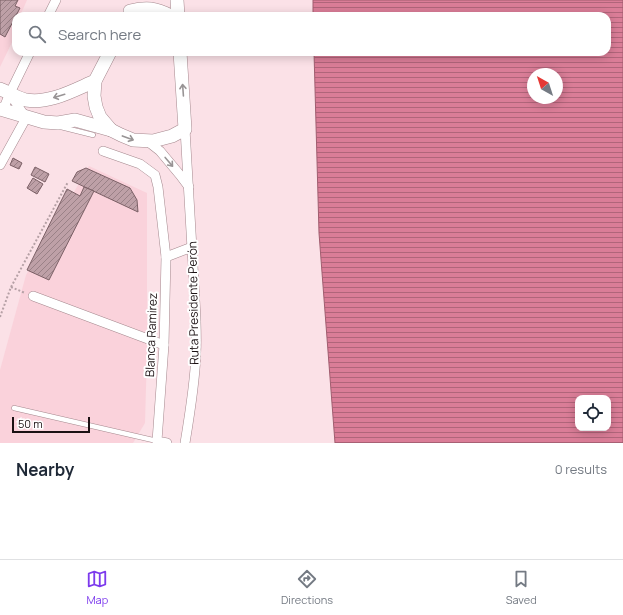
<!DOCTYPE html>
<meta charset="utf-8">
<style>
body{margin:0;font-family:Manrope,sans-serif;background:#f2f2f3;color:#1f2937}
.controls{position:absolute;right:12px;bottom:12px;display:grid;overflow:hidden;border-radius:8px;box-shadow:0 2px 10px #0003}
.controls button{width:36px;height:36px;display:grid;place-items:center;padding:0;border:0;border-bottom:1px solid #e0e1e3;background:#fff;color:#1f2937;font:20px sans-serif}
.compass{position:absolute;left:527px;top:68px;width:36px;height:36px;border-radius:50%;background:#fff;box-shadow:0 2px 10px #0003;rotate:321deg}
.scale{position:absolute;left:12px;bottom:10px;width:78px;box-sizing:border-box;padding-left:4px;border:2px solid #1b1113;border-top:0;font-size:11px;line-height:14px;white-space:nowrap;color:#1b1113;-webkit-text-stroke:3px #fff;paint-order:stroke}
.list{margin:0;padding:0;list-style:none}
h2{display:flex;justify-content:space-between;align-items:center;height:52px;margin:0;padding:0 16px;font-size:17px}
h2 small{font-size:13px;font-weight:400;color:#747a83}
.icon{flex:none;width:22px;height:22px;fill:none;stroke:currentColor;stroke-width:2;stroke-linecap:round;stroke-linejoin:round}
.map{position:relative;flex:none;width:623px;height:443px;overflow:hidden}
.search{position:absolute;background:#fff;box-shadow:0 2px 10px #0003;left:12px;right:12px;top:12px;height:44px;display:flex;align-items:center;gap:10px;box-sizing:border-box;padding:0 14px;border-radius:12px;color:#747a83;font-size:15px}
.sheet{height:116px;background:#fff}
nav{display:flex;justify-content:space-around;align-items:center;box-sizing:border-box;height:56px;border-top:1px solid #e0e1e3;background:#fff;font-size:11px;color:#747a83}
nav a{display:grid;justify-items:center;gap:2px}
nav .on{color:#7c3aed}
.map>svg:first-child{display:block}
</style>
<div class="map">
<svg width="623" height="443" viewBox="0 0 623 443">
<defs>
<pattern id="water-rules" width="6" height="5" patternUnits="userSpaceOnUse"><rect width="6" height="5" fill="#da7d97"/><path d="M0 2.5h6" fill="none" stroke="#b0657a"/></pattern>
<pattern id="building-hatch" width="6" height="6" patternUnits="userSpaceOnUse"><rect width="6" height="6" fill="#bea0a7"/><path d="M-1 1l2-2M0 6l6-6M5 7l2-2" fill="none" stroke="#9a8187"/></pattern>
</defs>
<rect width="100%" height="100%" fill="#fbe1e7"/>
<g fill="#fad2db">
<polygon points="0,0 27,0 20,16 16,16 16,34 0,67"/>
<polygon points="89,166 147,193 147,353 145,423 133,443 0,443 0,370 26,275"/>
</g>
<path fill="url(#water-rules)" stroke="#a15d6f" fill-rule="evenodd" d="M313 0H623V443H335L319 233 314 52H607V16H313ZM533 74H557V98H533ZM578 398H608V428H578Z"/>
<g fill="url(#building-hatch)" stroke="#7b6066">
<polygon points="0,0 18,0 15,6 20,8 5,37 0,34"/>
<polygon points="13,158 22,163 19,169 10,165"/>
<polygon points="35,167 49,174 45,182 31,175"/>
<polygon points="86,168 130,188 137,200 138,212 72,181 77,172"/>
<polygon points="33,178 43,184 37,194 27,188"/>
<polygon points="84,187 94,191 49,280 27,270 67,189 80,196"/>
</g>
<g fill="none" stroke-linecap="round" stroke-linejoin="round">
<defs>
<g id="lane">
<polyline points="61,127 93,135"/>
<polyline points="14,408 157,441"/>
</g>
<g id="street">
<polyline points="48,16 56,0"/>
<polyline points="3,110 10,93 30,52"/>
<polyline points="146,140 160,151 180,175 189,187"/>
<polyline points="103,151 140,164 155,175 158,187 166,257"/>
<polyline points="0,165 26,118 10,94"/>
<polyline points="33,296 164,345"/>
<polyline points="167,443 157,441 164,345 166,257 192,247"/>
<path d="M185 443C190 413 195 383 196 353 197 336 196 318 195 300L185 129"/>
</g>
<g id="secondary">
<polyline points="177,0 178,16"/>
<path d="M130 11C147 7 155 8 171 16"/>
<polyline points="110,52 95,81 94,96 96,107 100,117 111,130"/>
<path d="M0 89C8 92 17 98 26 100 50 104 74 90 95 81"/>
<polyline points="0,109 44,122 58,123 75,120 111,130 121,135 133,140 153,141 172,136 185,129 180,52"/>
</g>
</defs>
<use href="#lane" stroke="#a5888e" stroke-width="5.5"/>
<use href="#street" stroke="#a5888e" stroke-width="10"/>
<use href="#secondary" stroke="#a5888e" stroke-width="14"/>
<g stroke="#b5a0a5" stroke-width="2" stroke-dasharray="2 2" stroke-linecap="butt">
<polyline points="11,287 25,293"/>
<polyline points="0,317 11,287 68,182"/>
</g>
<use href="#lane" stroke="#fff" stroke-width="4.5"/>
<use href="#street" stroke="#fff" stroke-width="9"/>
<use href="#secondary" stroke="#fff" stroke-width="13"/>
</g>
<defs><path id="oneway-shaft" d="M-6 0H5M1.5-3L5.5 0L1.5 3" fill="none" stroke-width="1.6" stroke-linecap="round" stroke-linejoin="round"/></defs>
<g stroke="#989495">
<use href="#oneway-shaft" transform="translate(183 90) rotate(-94)"/>
<use href="#oneway-shaft" transform="translate(59 96) rotate(163)"/>
<use href="#oneway-shaft" transform="translate(128 138) rotate(20)"/>
<use href="#oneway-shaft" transform="translate(169 162) rotate(50)"/>
</g>
<g text-anchor="middle" dominant-baseline="central" stroke-width="4" stroke-linejoin="round" paint-order="stroke">
<g font-size="12" fill="#1b1113" stroke="#fff">
<text transform="translate(193 303) rotate(-91)">Ruta Presidente Perón</text>
<text transform="translate(151 335) rotate(-88)">Blanca Ramirez</text>
</g>
</g>
</svg>
<div class="controls">
<button><svg class="icon" aria-label="locate" viewBox="0 0 24 24"><circle cx="12" cy="12" r="6"/><path d="M12 2v4M12 18v4M2 12h4M18 12h4"/></svg></button>
</div>
<svg class="compass" viewBox="-18 -18 36 36"><path d="M0-13l5 13h-10z" fill="#e53935"/><path d="M0 13l5-13h-10z" fill="#747a83"/></svg>
<div class="scale">50 m</div>
<div class="search"><svg class="icon" aria-label="search" viewBox="0 0 24 24"><circle cx="10" cy="10" r="6"/><path d="M15 15l6 6"/></svg>Search here</div>
</div>
<section class="sheet">
<h2>Nearby<small>0 results</small></h2>
<ul class="list">
</ul>
</section>
<nav>
<a class="on"><svg class="icon" aria-label="map" viewBox="0 0 24 24"><path d="M3 6l6-2 6 2 6-2v14l-6 2-6-2-6 2zM9 4v14M15 6v14"/></svg>Map</a>
<a><svg class="icon" aria-label="directions" viewBox="0 0 24 24"><path d="M12 3l9 9-9 9-9-9zM9 14v-3h6M13 9l2 2-2 2"/></svg>Directions</a>
<a><svg class="icon" aria-label="saved" viewBox="0 0 24 24"><path d="M7 4h10v16l-5-4-5 4z"/></svg>Saved</a>
</nav>
